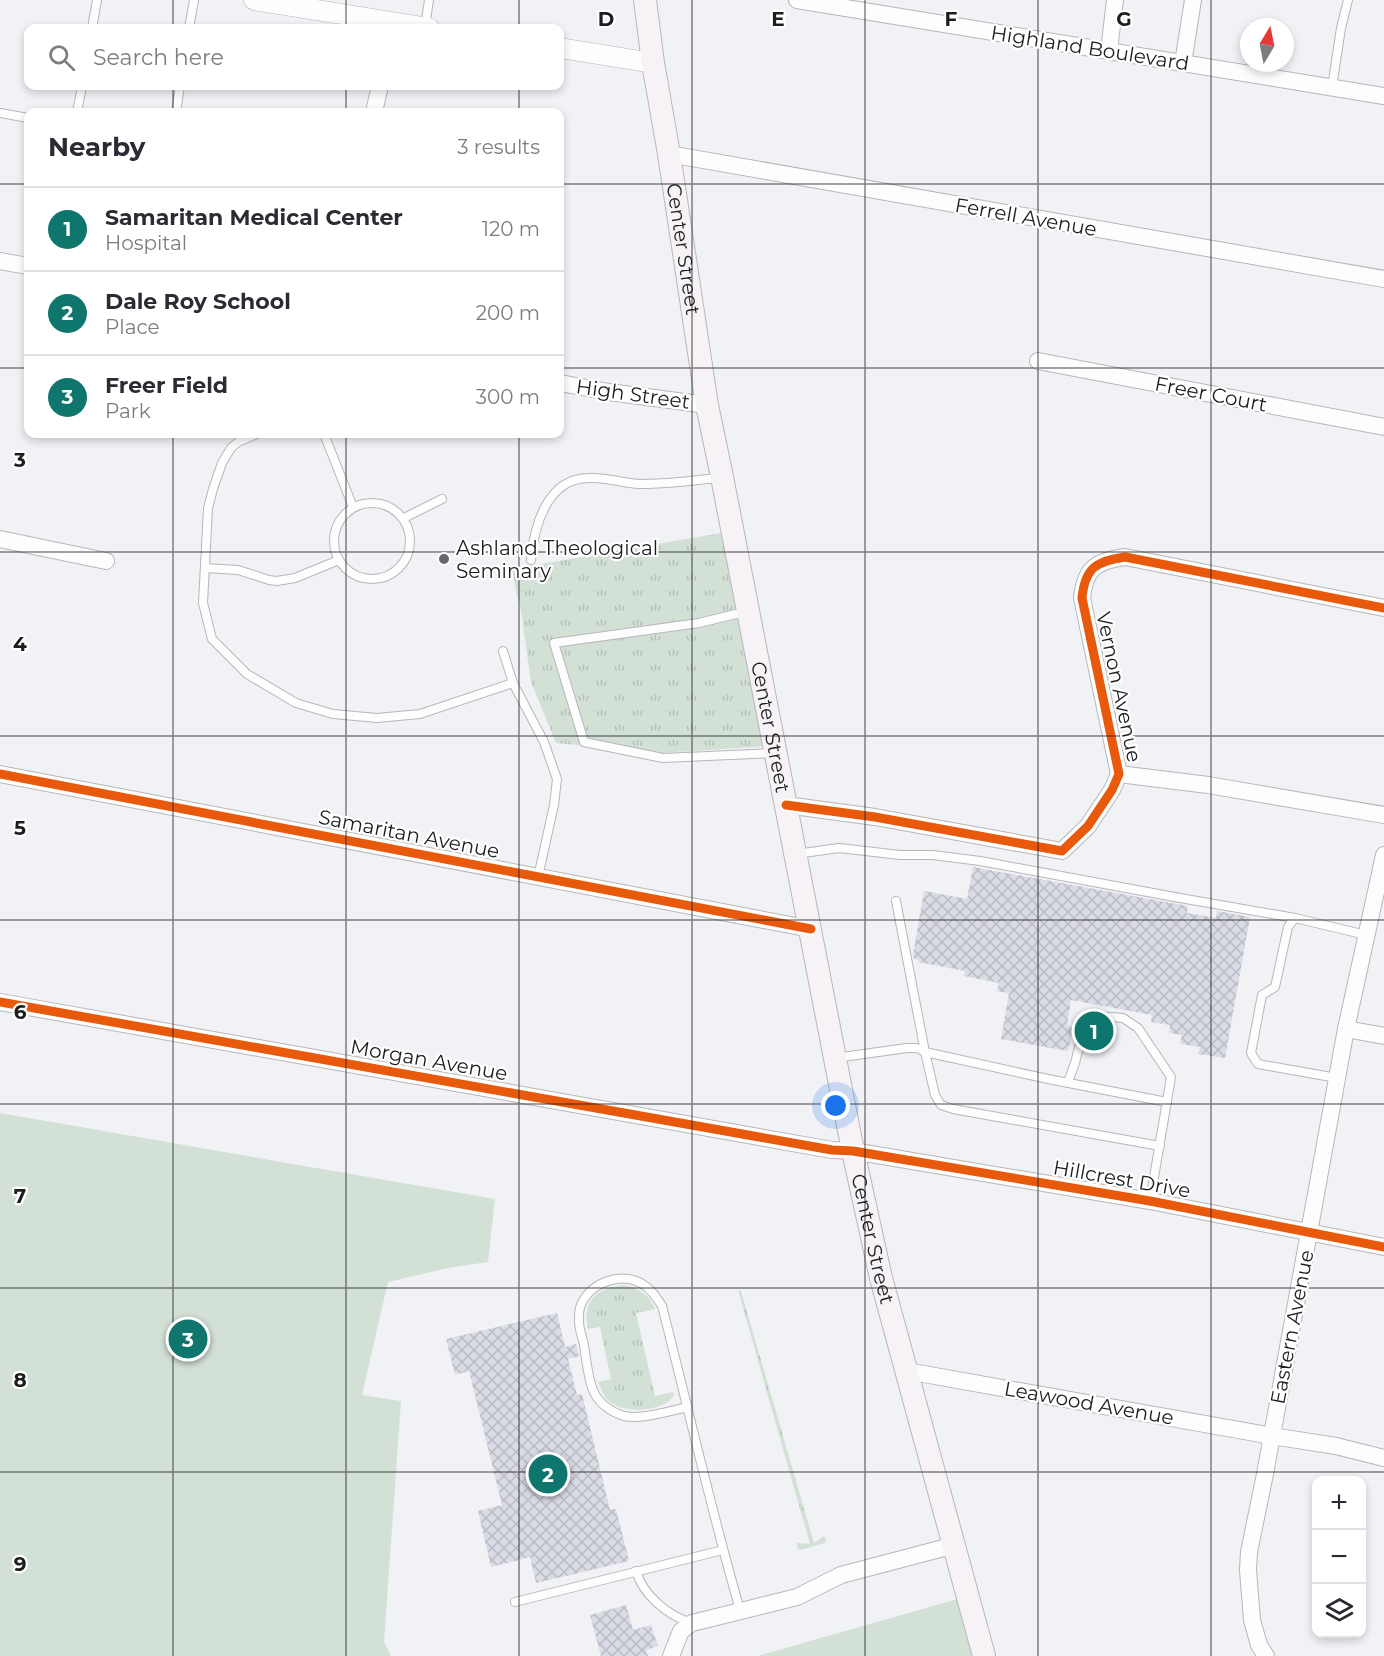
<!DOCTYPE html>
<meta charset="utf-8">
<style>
body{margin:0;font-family:Montserrat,sans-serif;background:#f2f2f3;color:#2b2b33}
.controls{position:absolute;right:18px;bottom:18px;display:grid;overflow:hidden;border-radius:12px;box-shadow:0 3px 9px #0003}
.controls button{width:54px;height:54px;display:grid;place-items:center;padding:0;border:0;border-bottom:2px solid #e1e1e2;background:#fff;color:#2b2b33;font:30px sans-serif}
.compass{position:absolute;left:1240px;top:18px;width:54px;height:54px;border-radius:50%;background:#fff;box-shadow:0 3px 9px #0003;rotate:10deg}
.you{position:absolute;left:836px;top:1106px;width:21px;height:21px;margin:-15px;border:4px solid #fff;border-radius:50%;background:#1a73e8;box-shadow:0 0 0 9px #1a73e833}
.badge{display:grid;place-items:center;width:39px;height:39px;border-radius:50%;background:#0f766e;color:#fff;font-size:20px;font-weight:700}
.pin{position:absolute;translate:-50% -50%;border:3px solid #fff;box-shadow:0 2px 6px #0006}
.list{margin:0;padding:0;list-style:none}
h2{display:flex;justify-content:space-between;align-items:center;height:78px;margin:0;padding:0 24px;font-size:26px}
h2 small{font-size:20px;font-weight:400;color:#7c7c81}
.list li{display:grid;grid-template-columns:39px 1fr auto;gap:18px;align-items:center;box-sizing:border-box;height:84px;padding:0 24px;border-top:2px solid #e1e1e2}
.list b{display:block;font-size:22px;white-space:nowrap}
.list p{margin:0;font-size:20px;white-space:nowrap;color:#7c7c81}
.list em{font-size:20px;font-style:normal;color:#7c7c81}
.icon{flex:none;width:33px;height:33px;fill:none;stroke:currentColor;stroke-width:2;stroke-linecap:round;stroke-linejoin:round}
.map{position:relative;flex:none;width:1384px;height:1656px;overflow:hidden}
.search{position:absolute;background:#fff;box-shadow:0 3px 9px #0003;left:24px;top:24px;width:540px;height:66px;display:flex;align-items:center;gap:15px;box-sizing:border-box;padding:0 21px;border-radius:12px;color:#7c7c81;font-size:22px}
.panel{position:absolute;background:#fff;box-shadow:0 3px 9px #0003;left:24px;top:108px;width:540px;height:330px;border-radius:12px}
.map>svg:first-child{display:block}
</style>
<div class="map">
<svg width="1384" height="1656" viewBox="0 0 1384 1656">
<defs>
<pattern id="grass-tufts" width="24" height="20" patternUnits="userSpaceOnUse" patternTransform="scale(1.5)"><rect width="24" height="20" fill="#d3e0d6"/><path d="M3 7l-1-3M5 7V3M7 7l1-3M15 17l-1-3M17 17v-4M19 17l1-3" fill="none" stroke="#b5c0b7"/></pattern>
<pattern id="building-cross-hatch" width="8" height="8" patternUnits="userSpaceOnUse" patternTransform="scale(1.5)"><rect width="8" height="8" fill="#dadbe5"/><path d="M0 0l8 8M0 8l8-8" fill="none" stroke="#babcc4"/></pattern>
</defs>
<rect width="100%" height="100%" fill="#f1f2f6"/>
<g fill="url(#grass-tufts)">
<polygon points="727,532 771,746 661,753 556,743 531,682 520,604 517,596 512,569"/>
<path d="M624 1285C639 1289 649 1294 655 1309L636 1313 655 1396 673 1392 674 1395C665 1412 625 1414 610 1402 604 1397 601 1390 598 1382L611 1379 600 1327 588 1329C582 1301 596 1288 624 1285Z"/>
<polygon points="738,1290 741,1291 814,1543 824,1536 826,1541 825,1543 800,1550 797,1547 797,1543 810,1544"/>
</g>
<g fill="#d3e0d6">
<polygon points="0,1113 495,1199 488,1262 448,1268 388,1282 362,1395 401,1401 384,1642 391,1656 0,1656"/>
<polygon points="961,1598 977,1656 758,1656"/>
</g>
<g fill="url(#building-cross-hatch)">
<polygon points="973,867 1188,906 1187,913 1216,918 1217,911 1250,917 1225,1058 1198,1054 1200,1047 1180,1044 1182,1035 1169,1033 1170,1025 1151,1022 1152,1015 1071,1000 1067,1026 1073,1027 1068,1051 1001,1039 1009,993 997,991 999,983 964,976 965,971 918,962 919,960 914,959 913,955 924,891 967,899"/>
<polygon points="557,1313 565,1347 576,1344 579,1356 568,1359 577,1395 582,1394 610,1510 616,1509 629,1561 536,1583 530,1557 491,1567 478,1511 502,1505 469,1371 455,1375 446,1339"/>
<polygon points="626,1605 633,1630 651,1625 658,1646 646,1650 648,1656 601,1656 590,1615"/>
</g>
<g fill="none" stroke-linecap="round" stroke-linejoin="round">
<defs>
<g id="service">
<polyline points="425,27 429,0"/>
<polyline points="92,28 97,0"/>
<polyline points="189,28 194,0"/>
<polyline points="1332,87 1341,28 1348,0"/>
<polyline points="77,112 82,86"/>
<polyline points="176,112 180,86"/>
<polyline points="0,113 28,118"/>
<polyline points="257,434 238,442 231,448 222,463 213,489 208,508 203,603 212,639 247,674 296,703 333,714 377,718 420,714 513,683"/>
<polyline points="324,434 353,507"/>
<circle cx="372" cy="541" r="38"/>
<polyline points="404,518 442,499"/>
<path d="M531 560C534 526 547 478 589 478 606 477 622 483 639 484 667 484 694 481 722 477"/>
<polyline points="205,568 238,570 269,580 277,581 295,578 339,560"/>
<polyline points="748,611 699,623 554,643 584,742 663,758 776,753"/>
<polyline points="503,651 513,683 544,742 557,779 554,805 538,877"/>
<polyline points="796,854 839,848 900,855 933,855 980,861 1180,898 1295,918"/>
<polyline points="896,901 925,1052 935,1095 941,1105 953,1109 1160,1146"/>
<polyline points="835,1058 907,1048 917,1048 925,1052 1048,1079 1167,1102"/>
<polyline points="1337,1078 1258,1064 1251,1053 1262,995 1275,987 1288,927 1295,918 1366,935"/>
<polyline points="1068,1082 1075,1063 1085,1025 1088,1020 1098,1016 1123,1018 1138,1028 1171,1077 1150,1201"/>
<path d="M688 1407C669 1411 642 1420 624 1416 611 1412 598 1403 593 1390 588 1378 586 1358 584 1345 582 1336 578 1326 579 1318 579 1314 579 1311 580 1308 587 1283 622 1270 644 1285 652 1290 657 1298 662 1306 688 1407 711 1510 740 1610"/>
<path d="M636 1571C643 1595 668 1616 692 1623"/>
<polyline points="515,1602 723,1550"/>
</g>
<g id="minor">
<polyline points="797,0 1384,96"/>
<polyline points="1109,51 1115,0"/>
<polyline points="1183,63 1193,0"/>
<polyline points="374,112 380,86"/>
<polyline points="669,154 1384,279"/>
<polyline points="0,261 28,266"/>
<polyline points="1038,361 1384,427"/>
<polyline points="560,383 609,392 707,405"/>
<polyline points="0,539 106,561"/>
<polyline points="0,774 811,929"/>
<polyline points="1119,774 1208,785 1384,815"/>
<path d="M786 805 875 817 1062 851 1088 826 1112 790 1119 774 1082 598C1085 568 1096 561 1125 557L1384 608"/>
<polyline points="0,1002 832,1150 853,1151 1150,1201 1384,1247"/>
<polyline points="1346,1029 1384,1036"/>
<polyline points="907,1371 1272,1436 1336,1446 1384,1458"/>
<polyline points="671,1656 681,1631 692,1623 797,1597 841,1575 955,1545"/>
<polyline points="1266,1656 1259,1645 1252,1620 1248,1570 1249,1552 1265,1474 1346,1029 1384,855"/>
</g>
<g id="tertiary">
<polyline points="254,0 429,28"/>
<polyline points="560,48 653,63"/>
</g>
<g id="secondary">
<path id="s1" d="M645 0 653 63 669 154 707 405 722 477 853 1151 881 1278 984 1656"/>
</g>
</defs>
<use href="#service" stroke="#b7b7ba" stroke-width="10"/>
<use href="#minor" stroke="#b7b7ba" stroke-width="18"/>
<use href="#tertiary" stroke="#b7b7ba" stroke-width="21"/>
<use href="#secondary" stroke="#b7b7ba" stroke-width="24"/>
<use href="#service" stroke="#fdfdfe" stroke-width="8"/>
<use href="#minor" stroke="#fdfdfe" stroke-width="16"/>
<use href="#tertiary" stroke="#fdfdfe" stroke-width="20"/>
<use href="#secondary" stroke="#f6f2f5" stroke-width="22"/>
<defs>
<g id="cycleway">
<polyline points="0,774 811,929"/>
<path d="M786 805 875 817 1062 851 1088 826 1112 790 1119 774 1082 598C1085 568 1096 561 1125 557L1384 608"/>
<polyline points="0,1002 832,1150 853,1151 1150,1201 1384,1247"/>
</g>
</defs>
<use href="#cycleway" stroke="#fff" stroke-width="13"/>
<use href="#cycleway" stroke="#e8590c" stroke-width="9"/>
</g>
<path fill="none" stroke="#1c1d1f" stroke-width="1.5" stroke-opacity="0.55" d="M173 0V28M346 0V28M519 0V28M692 0V1656M865 0V1656M1038 0V1656M1211 0V1656M173 86V112M346 86V112M519 86V112M0 184H28M560 184H1384M0 368H28M560 368H1384M173 434V1656M346 434V1656M519 434V1656M0 552H1384M0 736H1384M0 920H1384M0 1104H1384M0 1288H1384M0 1472H1384"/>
<circle fill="#67686a" stroke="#fff" stroke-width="2" cx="444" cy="559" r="6"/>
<g text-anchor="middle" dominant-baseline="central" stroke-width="4.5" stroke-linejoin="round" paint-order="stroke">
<g font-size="20" fill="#1c1d1f" stroke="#fff">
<text transform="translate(1090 48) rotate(9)">Highland Boulevard</text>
<text transform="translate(1026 217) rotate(10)">Ferrell Avenue</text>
<text stroke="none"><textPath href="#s1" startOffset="252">Center Street</textPath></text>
<text transform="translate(633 394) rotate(8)">High Street</text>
<text transform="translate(1211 394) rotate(11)">Freer Court</text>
<text transform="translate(1119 687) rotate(78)">Vernon Avenue</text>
<text stroke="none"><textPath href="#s1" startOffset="738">Center Street</textPath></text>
<text transform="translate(409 834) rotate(11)">Samaritan Avenue</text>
<text transform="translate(429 1060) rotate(10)">Morgan Avenue</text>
<text transform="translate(1122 1179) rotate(10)">Hillcrest Drive</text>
<text stroke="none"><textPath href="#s1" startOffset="1260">Center Street</textPath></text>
<text transform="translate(1292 1327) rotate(-79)">Eastern Avenue</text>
<text transform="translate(1089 1403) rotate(10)">Leawood Avenue</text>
</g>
<g font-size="20" fill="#1c1d1f" stroke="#fff" text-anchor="start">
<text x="456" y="548">Ashland Theological<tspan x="456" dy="23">Seminary</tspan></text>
</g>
</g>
<g font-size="20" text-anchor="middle" font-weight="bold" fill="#1c1d1f" stroke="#fff" stroke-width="4.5" stroke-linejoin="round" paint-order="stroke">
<text x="606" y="26">D</text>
<text x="778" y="26">E</text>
<text x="951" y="26">F</text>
<text x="1124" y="26">G</text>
<text x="20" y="467">3</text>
<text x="20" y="651">4</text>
<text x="20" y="835">5</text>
<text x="20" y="1019">6</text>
<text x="20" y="1203">7</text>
<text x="20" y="1387">8</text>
<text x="20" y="1571">9</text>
</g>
</svg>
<div class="controls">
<button>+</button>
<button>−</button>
<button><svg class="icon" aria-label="layers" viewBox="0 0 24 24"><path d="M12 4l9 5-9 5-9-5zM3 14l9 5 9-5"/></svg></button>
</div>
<svg class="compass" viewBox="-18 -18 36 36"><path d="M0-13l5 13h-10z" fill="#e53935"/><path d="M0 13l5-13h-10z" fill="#7c7c81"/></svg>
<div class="you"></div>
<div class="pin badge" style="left:1094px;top:1031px">1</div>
<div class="pin badge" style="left:548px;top:1474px">2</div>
<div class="pin badge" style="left:188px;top:1339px">3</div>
<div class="search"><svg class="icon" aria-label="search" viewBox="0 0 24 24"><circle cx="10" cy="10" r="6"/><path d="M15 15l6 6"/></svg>Search here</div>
<section class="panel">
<h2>Nearby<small>3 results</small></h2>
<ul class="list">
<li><span class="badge">1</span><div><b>Samaritan Medical Center</b><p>Hospital</p></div><em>120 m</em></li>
<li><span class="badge">2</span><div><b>Dale Roy School</b><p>Place</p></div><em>200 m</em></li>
<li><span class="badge">3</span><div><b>Freer Field</b><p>Park</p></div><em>300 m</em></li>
</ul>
</section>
</div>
